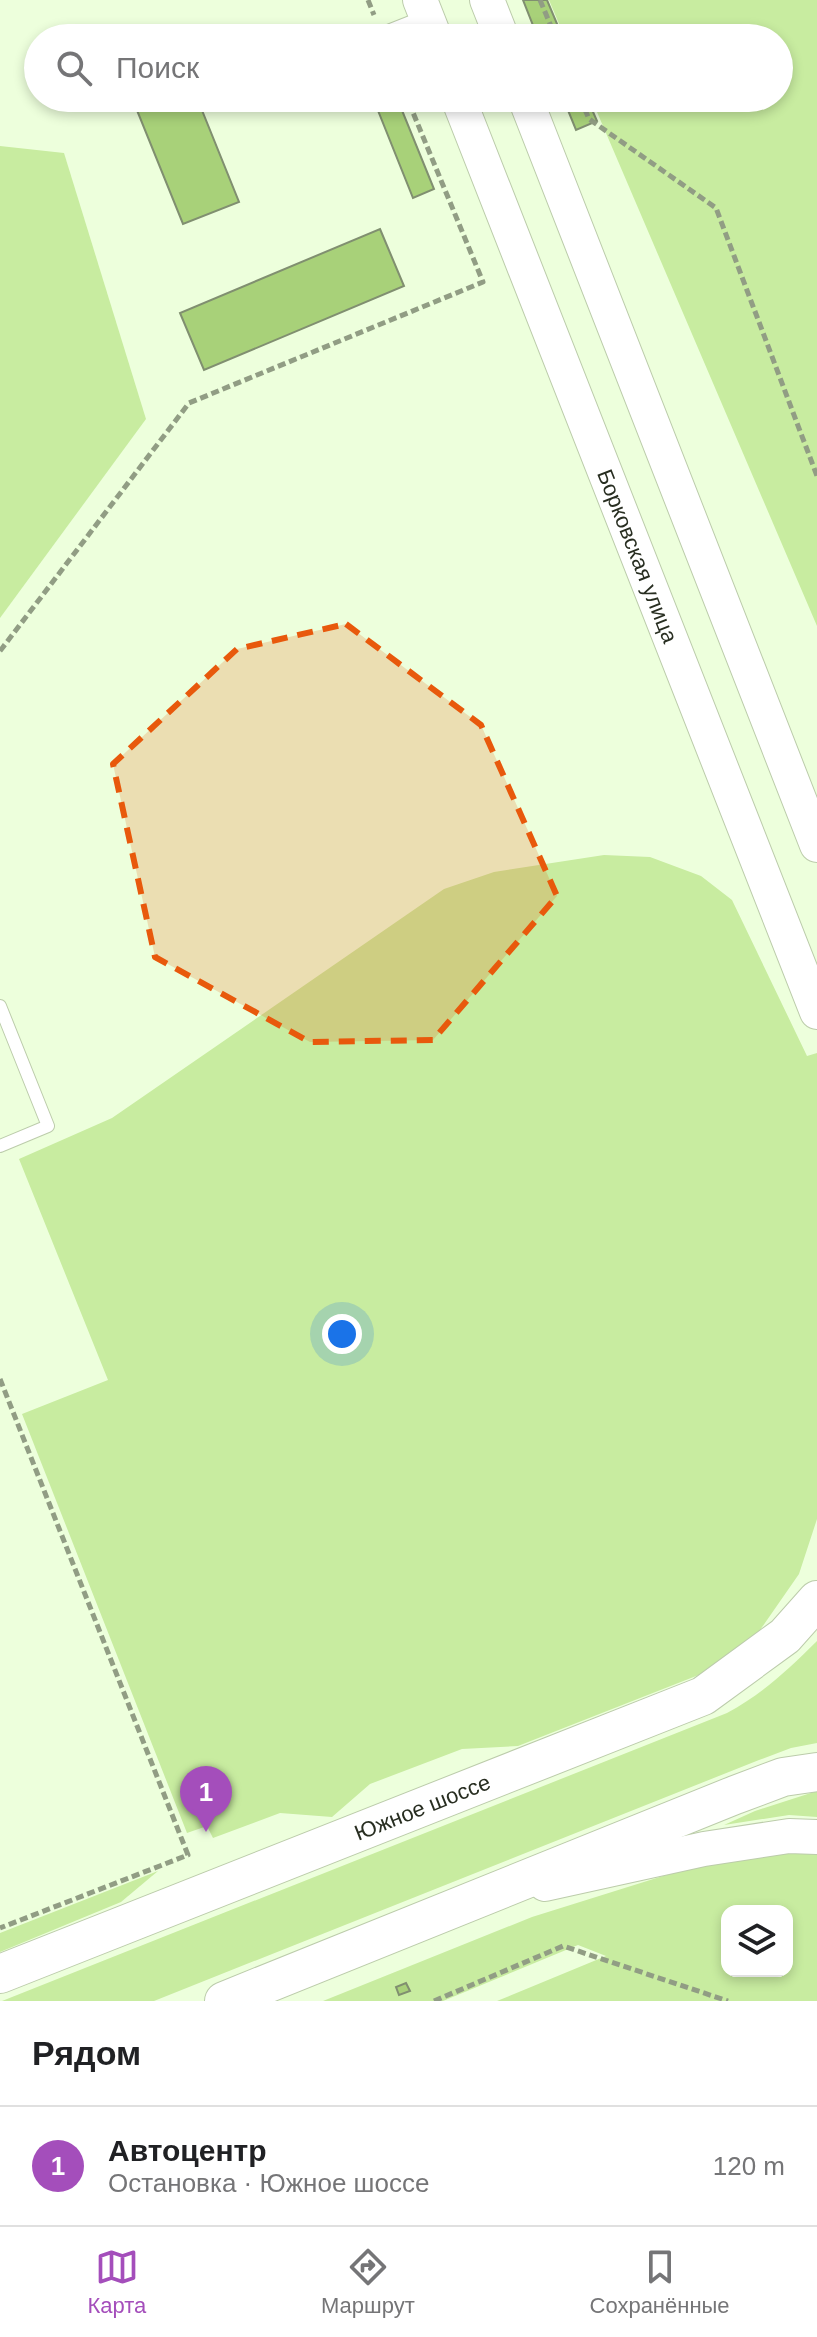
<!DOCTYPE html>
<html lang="ru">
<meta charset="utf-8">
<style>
body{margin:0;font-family:Helvetica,sans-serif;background:#f2f2f2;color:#202124}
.controls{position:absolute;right:24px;bottom:24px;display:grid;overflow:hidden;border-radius:16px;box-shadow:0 4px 12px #0003}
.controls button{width:72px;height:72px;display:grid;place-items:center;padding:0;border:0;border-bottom:2px solid #e0e0e0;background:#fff;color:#202124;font:40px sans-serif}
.you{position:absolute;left:342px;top:1334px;width:28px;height:28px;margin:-20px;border:6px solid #fff;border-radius:50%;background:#1a73e8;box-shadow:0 0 0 12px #1a73e833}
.badge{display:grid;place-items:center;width:52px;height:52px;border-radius:50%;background:#a44ebb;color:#fff;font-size:26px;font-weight:700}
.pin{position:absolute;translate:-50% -66px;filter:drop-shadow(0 2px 4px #0008)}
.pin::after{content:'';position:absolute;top:42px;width:28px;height:24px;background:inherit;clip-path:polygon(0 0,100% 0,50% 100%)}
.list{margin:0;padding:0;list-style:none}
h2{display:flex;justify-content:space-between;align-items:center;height:104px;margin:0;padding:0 32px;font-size:34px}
h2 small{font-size:26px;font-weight:400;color:#757577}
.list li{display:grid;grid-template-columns:52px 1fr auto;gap:24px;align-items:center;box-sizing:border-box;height:120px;padding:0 32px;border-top:2px solid #e0e0e0}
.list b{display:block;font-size:30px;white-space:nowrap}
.list p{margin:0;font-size:26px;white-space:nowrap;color:#757577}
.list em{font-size:26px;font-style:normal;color:#757577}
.icon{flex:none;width:44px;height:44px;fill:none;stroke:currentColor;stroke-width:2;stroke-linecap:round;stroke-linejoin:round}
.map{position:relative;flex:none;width:817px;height:2001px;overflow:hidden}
.search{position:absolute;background:#fff;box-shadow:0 4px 12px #0003;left:24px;right:24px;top:24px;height:88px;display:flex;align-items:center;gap:20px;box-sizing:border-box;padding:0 28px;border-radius:44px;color:#757577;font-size:30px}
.sheet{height:224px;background:#fff}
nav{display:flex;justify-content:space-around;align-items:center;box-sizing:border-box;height:112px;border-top:2px solid #e0e0e0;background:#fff;font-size:22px;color:#757577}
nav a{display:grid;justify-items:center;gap:4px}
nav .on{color:#a44ebb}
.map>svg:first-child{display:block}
</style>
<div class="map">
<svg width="817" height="2001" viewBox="0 0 817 2001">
<rect width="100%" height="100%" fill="#edffdc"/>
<g fill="#c8eca0" fill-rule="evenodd">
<polygon points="549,0 817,0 817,626 591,98 779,98 779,38 565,38"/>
<polygon points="0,146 64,153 146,419 0,618"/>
<polygon points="604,855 650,857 701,876 732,900 807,1056 817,1053 817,1519 799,1574 751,1643 719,1667 518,1746 462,1749 370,1784 332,1817 280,1813 213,1838 207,1826 187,1833 22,1414 108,1380 19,1159 112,1118 444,889 494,872"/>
<path d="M817 1641V1743L791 1748 759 1760 154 2001H2L727 1713C762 1694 788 1670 817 1641Z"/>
<polygon points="817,1791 817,1817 789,1815 724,1825 755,1811"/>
<path d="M817 1846V2001H497L606 1956 578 1945 443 2001H323L532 1917 663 1876 763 1849ZM727 1911H787V1971H727Z"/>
<polygon points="158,1871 121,1902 0,1952 0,1933"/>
</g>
<g fill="#a8d179" stroke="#808f70" stroke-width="2">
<polygon points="523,0 547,0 563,38 538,38"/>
<polygon points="169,29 173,38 147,38"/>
<polygon points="132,98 197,98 239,202 183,224"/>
<polygon points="373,98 397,98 434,189 413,198"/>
<polygon points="563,98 587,98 597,121 576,130"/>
<polygon points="380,229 404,286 204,370 180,313"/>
<polygon points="406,1983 410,1991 399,1995 396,1987"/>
</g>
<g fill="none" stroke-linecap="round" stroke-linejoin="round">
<defs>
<g id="service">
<polyline points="370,38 423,17"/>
<polyline points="0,1006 48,1126 0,1146"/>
</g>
<g id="secondary">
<polyline points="420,0 435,38"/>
<polyline points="487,0 502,38"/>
<path id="s1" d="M458 98 817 1012"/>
<polyline points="525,98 817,845"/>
<polyline points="545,1884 704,1849 789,1836 817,1837"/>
</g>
<g id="primary">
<path id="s2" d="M0 1974 703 1696 785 1636 817 1600"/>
<polyline points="224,2001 735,1795 783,1777 817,1772"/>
</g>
</defs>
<use href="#service" stroke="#bcccab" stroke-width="14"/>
<use href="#secondary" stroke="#bcccab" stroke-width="36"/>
<use href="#primary" stroke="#bcccab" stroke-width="40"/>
<g stroke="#919d84" stroke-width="5" stroke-dasharray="8 4" stroke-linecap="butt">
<polyline points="368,0 374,15"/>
<polyline points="540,0 556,38"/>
<polyline points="580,98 589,119 716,208 817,476"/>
<polyline points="0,651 189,403 483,282 407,98"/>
<polyline points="0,1379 188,1855 0,1928"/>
<polyline points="434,2001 563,1946 728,2001"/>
</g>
<use href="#service" stroke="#fff" stroke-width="12"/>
<use href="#secondary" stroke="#fff" stroke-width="34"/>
<use href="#primary" stroke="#fff" stroke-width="38"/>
</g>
<path fill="#e8590c" fill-opacity="0.2" stroke="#e8590c" stroke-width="6" stroke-dasharray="16 10" stroke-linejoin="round" d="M346 624 481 725 557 896 433 1040 310 1042 155 957 113 764 237 649Z"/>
<g text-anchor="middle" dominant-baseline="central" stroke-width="6" stroke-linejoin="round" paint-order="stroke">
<g font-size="22" fill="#282e21" stroke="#fff">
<text stroke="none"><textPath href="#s1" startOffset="492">Борковская улица</textPath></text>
<text stroke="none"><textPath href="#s2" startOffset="454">Южное шоссе</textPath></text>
</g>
</g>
</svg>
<div class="controls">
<button><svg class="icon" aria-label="layers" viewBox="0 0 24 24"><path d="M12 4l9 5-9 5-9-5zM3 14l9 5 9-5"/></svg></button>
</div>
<div class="you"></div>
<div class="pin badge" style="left:206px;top:1832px">1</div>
<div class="search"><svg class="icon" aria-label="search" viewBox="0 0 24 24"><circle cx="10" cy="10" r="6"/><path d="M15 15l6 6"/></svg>Поиск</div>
</div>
<section class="sheet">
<h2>Рядом<small></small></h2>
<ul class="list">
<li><span class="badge">1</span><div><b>Автоцентр</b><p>Остановка · Южное шоссе</p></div><em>120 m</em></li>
</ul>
</section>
<nav>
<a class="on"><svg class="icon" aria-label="map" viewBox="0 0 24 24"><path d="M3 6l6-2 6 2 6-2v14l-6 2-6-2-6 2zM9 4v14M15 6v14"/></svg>Карта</a>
<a><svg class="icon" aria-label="directions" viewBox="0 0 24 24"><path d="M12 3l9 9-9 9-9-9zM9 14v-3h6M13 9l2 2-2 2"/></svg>Маршрут</a>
<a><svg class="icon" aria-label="saved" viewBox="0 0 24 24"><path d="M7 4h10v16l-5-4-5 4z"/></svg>Сохранённые</a>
</nav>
